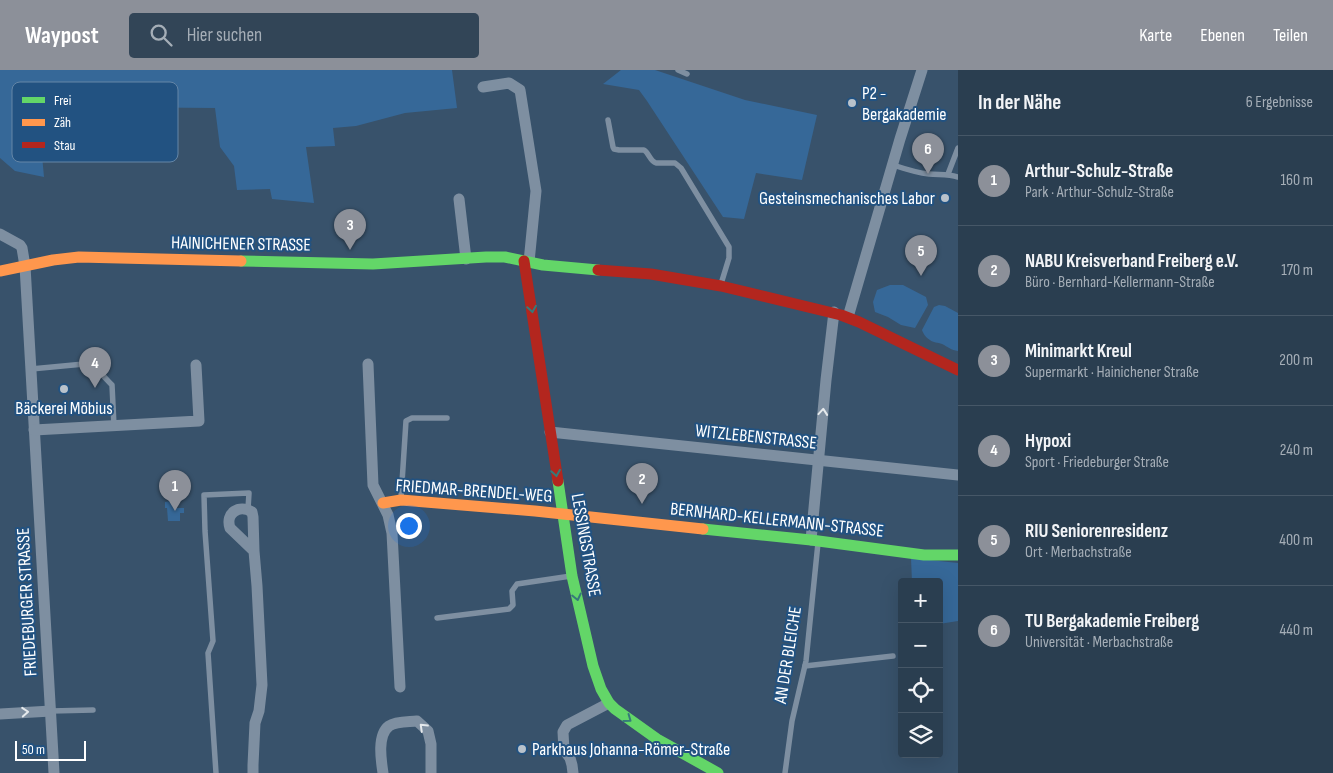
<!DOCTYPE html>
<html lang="de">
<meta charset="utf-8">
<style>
body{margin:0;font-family:"Sofia Sans Condensed",sans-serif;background:#324557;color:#f1f3f6}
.controls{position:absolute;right:15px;bottom:15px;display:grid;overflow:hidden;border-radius:5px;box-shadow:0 5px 20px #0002}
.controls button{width:45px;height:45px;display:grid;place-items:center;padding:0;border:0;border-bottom:1px solid #465767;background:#2a3e50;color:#f1f3f6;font:25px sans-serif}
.scale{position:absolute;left:15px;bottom:12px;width:71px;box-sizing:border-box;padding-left:5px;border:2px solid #fff;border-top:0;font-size:14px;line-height:18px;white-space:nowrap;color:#fff;-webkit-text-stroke:4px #225281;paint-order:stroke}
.you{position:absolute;left:408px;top:455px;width:18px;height:18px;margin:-12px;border:4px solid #fff;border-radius:50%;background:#1a73e8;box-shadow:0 0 0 8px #1a73e833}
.badge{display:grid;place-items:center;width:32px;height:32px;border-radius:50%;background:#8c9099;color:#fff;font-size:16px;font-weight:700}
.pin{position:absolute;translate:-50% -41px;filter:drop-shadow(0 1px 2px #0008)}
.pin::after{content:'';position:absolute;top:26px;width:18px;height:15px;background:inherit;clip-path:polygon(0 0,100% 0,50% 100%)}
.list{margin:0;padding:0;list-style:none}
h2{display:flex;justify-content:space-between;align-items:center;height:65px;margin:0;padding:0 20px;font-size:21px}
h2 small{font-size:16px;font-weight:400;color:#a5aeb7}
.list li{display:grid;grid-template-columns:32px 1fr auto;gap:15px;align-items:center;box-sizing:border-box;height:90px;padding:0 20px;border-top:1px solid #465767}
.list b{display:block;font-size:19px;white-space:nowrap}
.list p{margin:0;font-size:16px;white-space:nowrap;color:#a5aeb7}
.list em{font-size:16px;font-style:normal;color:#a5aeb7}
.icon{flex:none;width:28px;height:28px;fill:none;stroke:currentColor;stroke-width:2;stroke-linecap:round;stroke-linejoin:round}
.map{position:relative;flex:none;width:958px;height:703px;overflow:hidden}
header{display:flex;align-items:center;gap:30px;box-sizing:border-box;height:70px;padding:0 25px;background:#8c9099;color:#fff}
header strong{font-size:24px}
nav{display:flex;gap:28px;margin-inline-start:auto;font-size:18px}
.search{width:350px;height:45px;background:#324557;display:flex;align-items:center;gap:12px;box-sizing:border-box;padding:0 18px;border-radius:5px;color:#a5aeb7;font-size:19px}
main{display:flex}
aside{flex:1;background:#2a3e50}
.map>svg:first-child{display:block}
</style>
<header>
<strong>Waypost</strong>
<div class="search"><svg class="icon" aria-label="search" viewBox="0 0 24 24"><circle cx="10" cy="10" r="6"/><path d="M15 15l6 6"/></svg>Hier suchen</div>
<nav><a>Karte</a><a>Ebenen</a><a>Teilen</a></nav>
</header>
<main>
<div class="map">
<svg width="958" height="703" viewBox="0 0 958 703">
<rect width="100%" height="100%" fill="#38526b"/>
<g fill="#366898">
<polygon points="0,0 452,0 457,38 405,43 356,56 333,58 335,76 306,77 314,133 272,129 270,119 237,120 234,96 220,77 215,38 102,37 71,49 37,72 42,85 44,107 15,101 0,88"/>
<polygon points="621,0 655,0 745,30 817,45 802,110 756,103 744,149 723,147 647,31 639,20 603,14"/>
<polygon points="890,215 903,215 926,227 928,235 915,258 901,255 888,247 875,242 873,232 877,220"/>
<path d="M939 235 945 236 958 243V281C951 280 948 277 942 274 938 272 933 273 930 270 926 268 923 263 922 260L934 237Z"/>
<polygon points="170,428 177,428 177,438 184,438 184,443 180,443 180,451 168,451 167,438 165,438 165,432 170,431"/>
<polygon points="911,488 958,493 958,551 939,554 939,512 912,512"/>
</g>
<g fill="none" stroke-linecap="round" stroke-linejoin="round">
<g stroke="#7e8fa1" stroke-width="5.5">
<polyline points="678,0 687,4"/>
<path d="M608 50 613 77 614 79 619 80H644C649 83 650 91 656 93H675L681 98 729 177V188L721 214"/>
<path d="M893 95C905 99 917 103 929 104 940 105 948 104 958 107"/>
<polyline points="948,104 958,78"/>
<path d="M31 299 84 294C96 296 103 306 112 315L114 356"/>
<polyline points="401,428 406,351 412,348 447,348"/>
<polyline points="437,548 509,539 513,535 512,521 517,514 571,506"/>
<polyline points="805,596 893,586"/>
<polyline points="51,641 93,640"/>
<polyline points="216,703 208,583 213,571 205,461 204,425 249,423 248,439"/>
<polyline points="785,703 792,651 806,591 818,473"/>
</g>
<g stroke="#7e8fa1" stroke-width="11">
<polyline points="483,17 509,13 520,20 536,121 529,192"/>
<polyline points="459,129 466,189"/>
<polyline points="0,164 20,175 22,178 25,196 54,703"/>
<polyline points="848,247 900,69 922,0"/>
<polyline points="368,294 373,415 388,445 392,463 400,617"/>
<polyline points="34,360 199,351 196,295"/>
<polyline points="550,362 958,405"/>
<polyline points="811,470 826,310 834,242"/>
<polyline points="0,644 51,641"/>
<path d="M253 703V695L255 653 259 641 262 615 257 516 254 481 253 447 252 442C239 434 225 443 230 458L254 481"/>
<path d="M383 703C381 690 377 665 389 656 396 651 409 652 417 651L428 661 431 674V703"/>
<polyline points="573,703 572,695 570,688 564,680 563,662 567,655 609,633"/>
</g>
<g stroke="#63d668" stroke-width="11">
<polyline points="241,191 373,194 486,187 505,187 543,195 598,200"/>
<polyline points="558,411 572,506 593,596 601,619 609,633 615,639 657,669 718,703"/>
<polyline points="703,459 811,470 924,485 958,485"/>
</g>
<g stroke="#ff974d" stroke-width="11">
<polyline points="0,201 53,190 79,187 241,191"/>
<polyline points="383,433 401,430 535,441 703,459"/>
</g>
<g stroke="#b3261e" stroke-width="11">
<polyline points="524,191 558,411"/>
<polyline points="598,200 651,204 721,216 841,245 859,252 958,300"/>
</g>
</g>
<defs><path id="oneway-chevron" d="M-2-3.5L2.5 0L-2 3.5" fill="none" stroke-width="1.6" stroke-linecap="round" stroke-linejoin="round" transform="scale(1.25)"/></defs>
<g stroke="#367a7a">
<use href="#oneway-chevron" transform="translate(532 239) rotate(81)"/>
<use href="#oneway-chevron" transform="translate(556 403) rotate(81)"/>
<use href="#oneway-chevron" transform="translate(577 527) rotate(77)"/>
<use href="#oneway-chevron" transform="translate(628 649) rotate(36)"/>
</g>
<g stroke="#e5e9ec">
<use href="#oneway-chevron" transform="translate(823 342) rotate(-85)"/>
<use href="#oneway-chevron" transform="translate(25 642) rotate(-4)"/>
<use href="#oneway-chevron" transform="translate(423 657) rotate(-136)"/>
</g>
<g fill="#b9c2cb" stroke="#225281" stroke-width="2">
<circle cx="852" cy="33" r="5"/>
<circle cx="945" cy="128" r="5"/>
<circle cx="64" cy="319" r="5"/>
<circle cx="522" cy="679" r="5"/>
</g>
<g text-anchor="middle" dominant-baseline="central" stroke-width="4" stroke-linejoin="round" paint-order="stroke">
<g font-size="18" fill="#fff" stroke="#225281" text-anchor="start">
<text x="862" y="23">P2 -<tspan x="862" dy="21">Bergakademie</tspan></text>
<text x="935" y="128" text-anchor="end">Gesteinsmechanisches Labor</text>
<text x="64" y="338" text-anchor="middle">Bäckerei Möbius</text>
<text x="532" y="679">Parkhaus Johanna-Römer-Straße</text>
</g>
<g font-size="18" fill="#fff" stroke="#225281">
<text transform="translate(241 174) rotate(1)">HAINICHENER STRASSE</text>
<text transform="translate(756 367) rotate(6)">WITZLEBENSTRASSE</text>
<text transform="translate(474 421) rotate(4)">FRIEDMAR-BRENDEL-WEG</text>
<text transform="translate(777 450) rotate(6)">BERNHARD-KELLERMANN-STRASSE</text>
<text transform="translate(586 475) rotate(80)">LESSINGSTRASSE</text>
<text transform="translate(27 532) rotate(-93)">FRIEDEBURGER STRASSE</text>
<text transform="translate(788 585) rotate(-81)">AN DER BLEICHE</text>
</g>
</g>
<rect x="12" y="12" width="166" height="80" rx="8" fill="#225281" stroke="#6486a7" stroke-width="1"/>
<rect x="22" y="27" width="23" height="6" fill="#63d668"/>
<rect x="22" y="49" width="23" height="7" fill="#ff974d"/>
<rect x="22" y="72" width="23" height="6" fill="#b3261e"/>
<g font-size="14" fill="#fff">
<text x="54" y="35">Frei</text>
<text x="54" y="57">Zäh</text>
<text x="54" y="80">Stau</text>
</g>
</svg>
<div class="controls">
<button>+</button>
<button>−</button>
<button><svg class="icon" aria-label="locate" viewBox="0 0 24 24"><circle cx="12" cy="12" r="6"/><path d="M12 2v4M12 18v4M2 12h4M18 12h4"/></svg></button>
<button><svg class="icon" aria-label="layers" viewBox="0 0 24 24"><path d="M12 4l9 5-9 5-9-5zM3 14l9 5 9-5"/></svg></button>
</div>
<div class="scale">50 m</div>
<div class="you"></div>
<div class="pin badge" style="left:175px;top:441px">1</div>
<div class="pin badge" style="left:642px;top:434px">2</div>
<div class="pin badge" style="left:350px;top:180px">3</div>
<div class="pin badge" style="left:95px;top:318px">4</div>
<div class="pin badge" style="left:921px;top:206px">5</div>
<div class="pin badge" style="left:928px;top:104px">6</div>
</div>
<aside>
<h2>In der Nähe<small>6 Ergebnisse</small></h2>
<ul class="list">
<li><span class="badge">1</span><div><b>Arthur-Schulz-Straße</b><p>Park · Arthur-Schulz-Straße</p></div><em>160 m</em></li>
<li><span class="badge">2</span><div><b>NABU Kreisverband Freiberg e.V.</b><p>Büro · Bernhard-Kellermann-Straße</p></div><em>170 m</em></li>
<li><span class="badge">3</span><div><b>Minimarkt Kreul</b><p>Supermarkt · Hainichener Straße</p></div><em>200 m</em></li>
<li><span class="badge">4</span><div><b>Hypoxi</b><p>Sport · Friedeburger Straße</p></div><em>240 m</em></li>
<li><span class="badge">5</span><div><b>RIU Seniorenresidenz</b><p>Ort · Merbachstraße</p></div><em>400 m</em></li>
<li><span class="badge">6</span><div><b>TU Bergakademie Freiberg</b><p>Universität · Merbachstraße</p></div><em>440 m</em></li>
</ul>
</aside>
</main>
